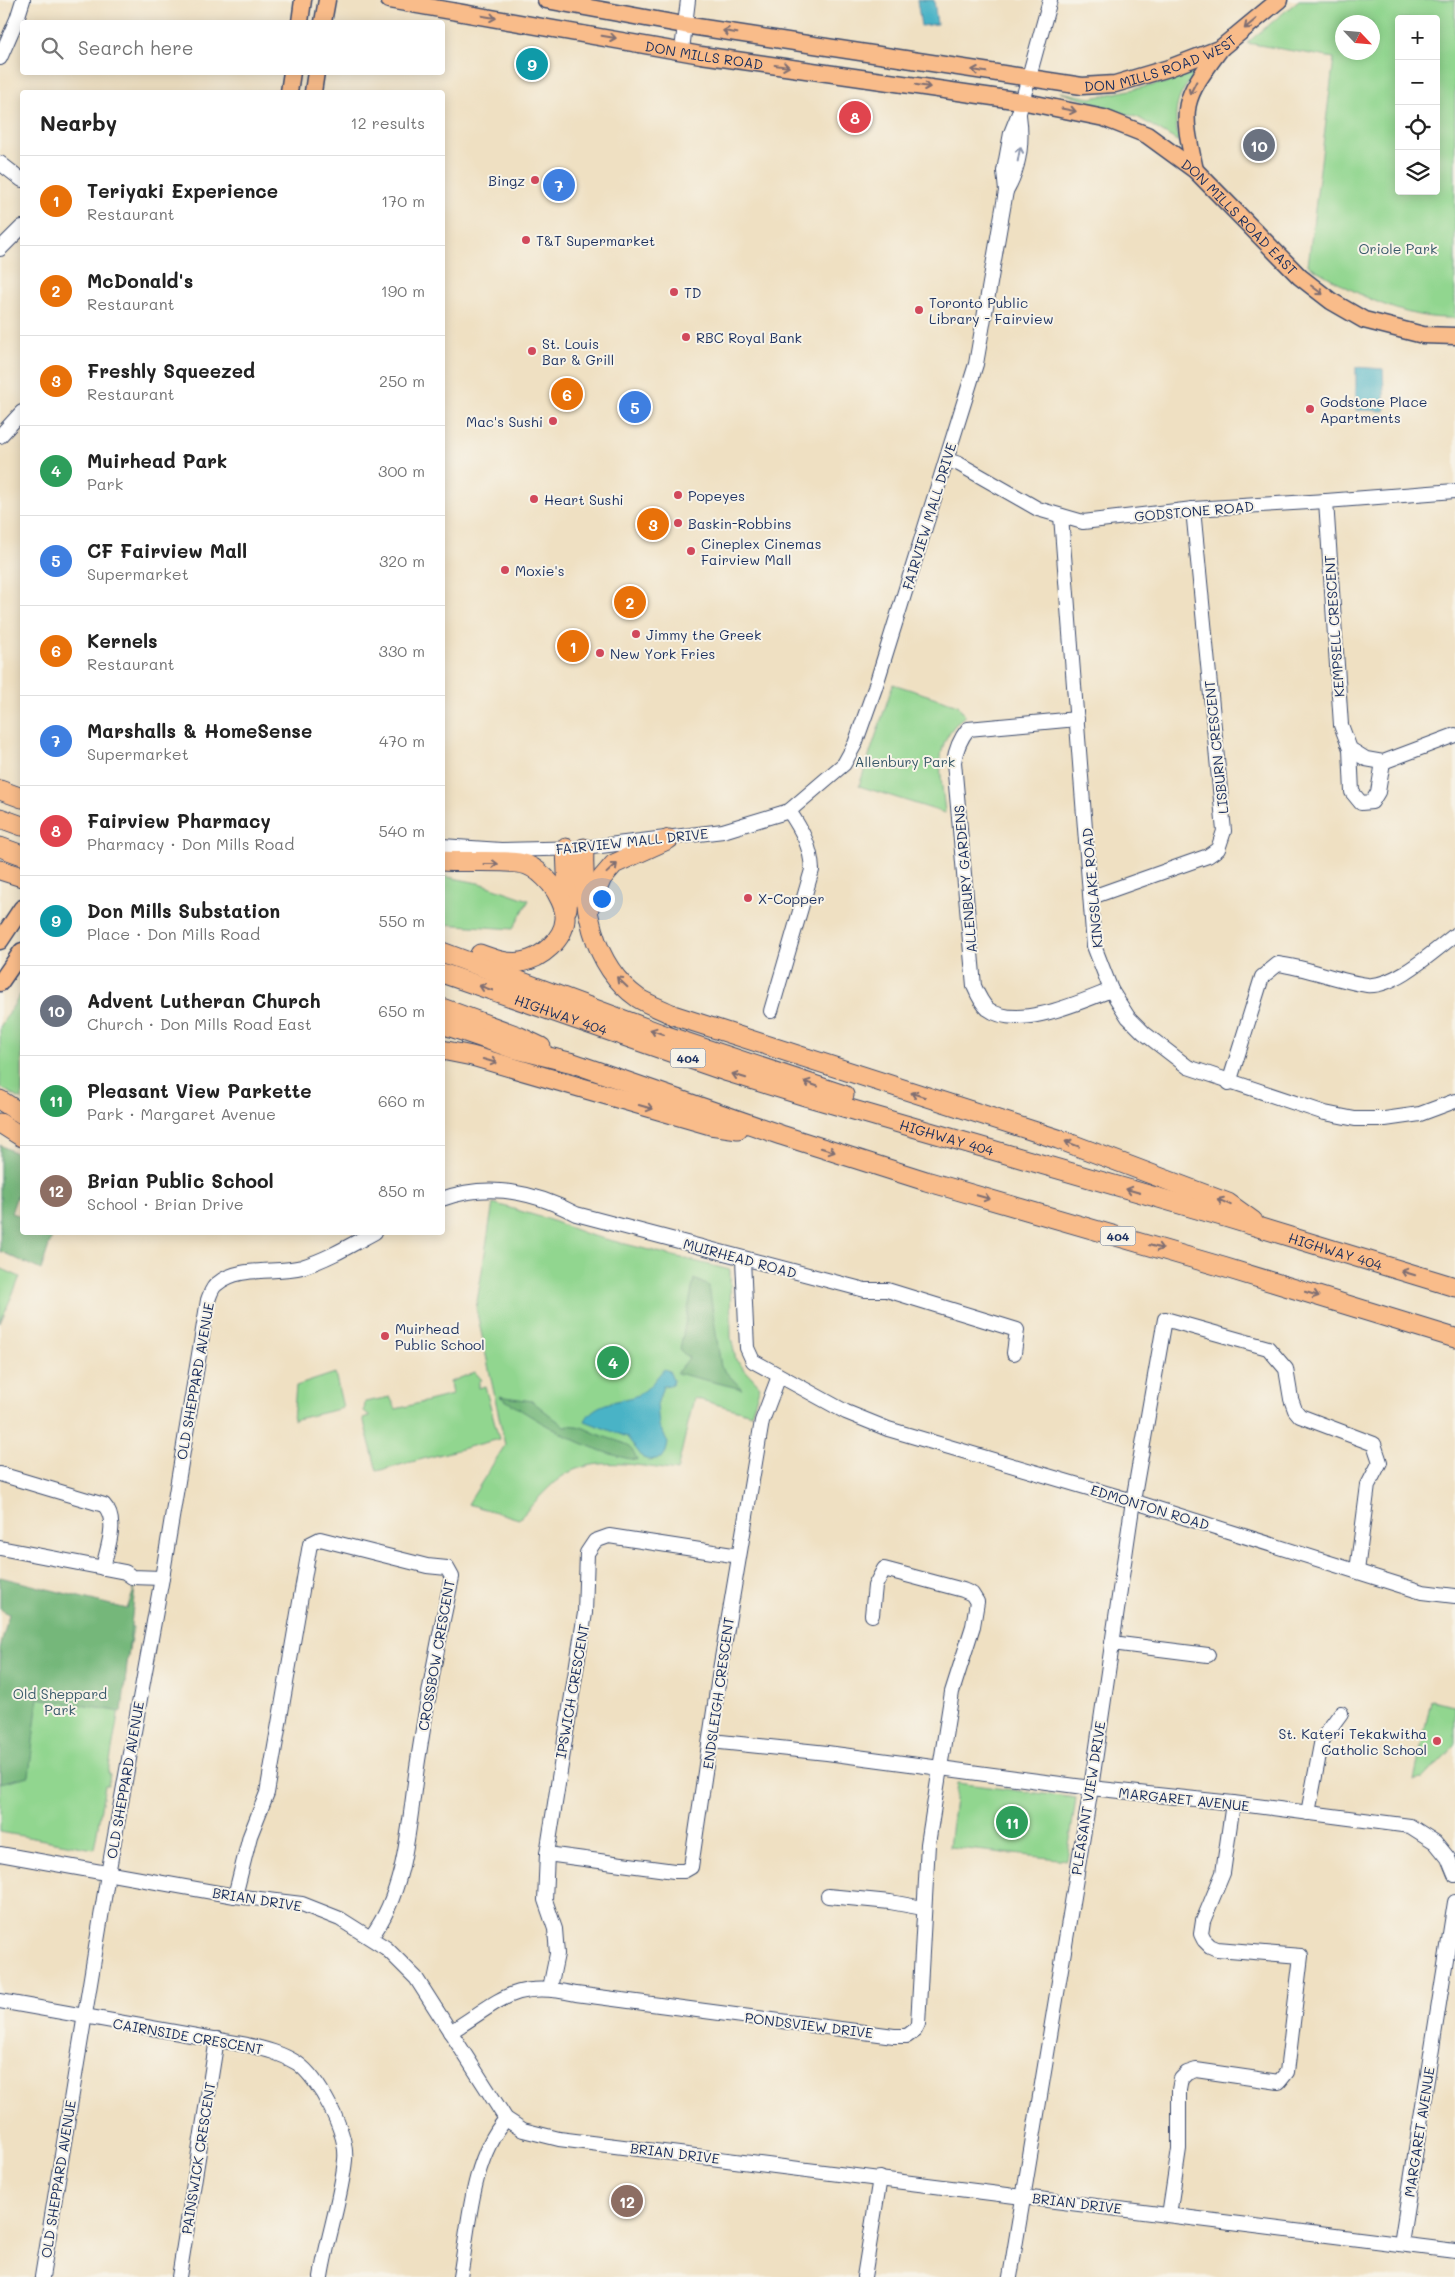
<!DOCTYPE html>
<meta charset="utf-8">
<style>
body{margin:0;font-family:Mali,sans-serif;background:#f2f2f2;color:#222}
.controls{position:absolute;right:15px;top:15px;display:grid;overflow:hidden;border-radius:5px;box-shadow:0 2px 12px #0003}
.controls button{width:45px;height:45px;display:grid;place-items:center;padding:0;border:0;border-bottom:1px solid #e0e0e0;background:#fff;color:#222;font:25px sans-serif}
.compass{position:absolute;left:1335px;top:15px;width:45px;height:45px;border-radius:50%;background:#fff;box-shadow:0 2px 12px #0003;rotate:116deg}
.you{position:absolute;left:601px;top:898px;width:18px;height:18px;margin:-12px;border:4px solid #fff;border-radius:50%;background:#1a73e8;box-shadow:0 0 0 8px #1a73e833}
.badge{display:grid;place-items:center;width:32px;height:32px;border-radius:50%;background:#d93025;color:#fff;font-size:16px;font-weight:700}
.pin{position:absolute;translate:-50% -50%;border:2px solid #fff;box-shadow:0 1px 5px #0006}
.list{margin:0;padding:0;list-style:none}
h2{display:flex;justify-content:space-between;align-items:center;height:65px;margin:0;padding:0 20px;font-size:21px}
h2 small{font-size:16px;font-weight:400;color:#767676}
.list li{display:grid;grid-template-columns:32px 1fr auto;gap:15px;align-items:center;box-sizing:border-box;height:90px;padding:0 20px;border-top:1px solid #e0e0e0}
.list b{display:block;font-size:19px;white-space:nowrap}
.list p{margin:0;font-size:16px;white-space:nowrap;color:#767676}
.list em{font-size:16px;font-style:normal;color:#767676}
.icon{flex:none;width:28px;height:28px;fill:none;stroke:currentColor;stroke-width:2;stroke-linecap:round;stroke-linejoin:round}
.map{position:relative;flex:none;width:1455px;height:2277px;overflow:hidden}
.search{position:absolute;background:#fff;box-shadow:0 2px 12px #0003;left:20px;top:20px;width:425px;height:55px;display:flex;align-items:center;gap:12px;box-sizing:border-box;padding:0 18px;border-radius:5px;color:#767676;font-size:19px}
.panel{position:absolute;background:#fff;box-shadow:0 2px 12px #0003;left:20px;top:90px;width:425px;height:1145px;border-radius:5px}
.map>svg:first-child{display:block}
</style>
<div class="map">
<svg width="1455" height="2277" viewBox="0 0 1455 2277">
<rect width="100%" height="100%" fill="#f7f3e8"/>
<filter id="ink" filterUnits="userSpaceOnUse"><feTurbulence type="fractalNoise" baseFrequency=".02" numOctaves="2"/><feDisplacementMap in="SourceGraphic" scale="10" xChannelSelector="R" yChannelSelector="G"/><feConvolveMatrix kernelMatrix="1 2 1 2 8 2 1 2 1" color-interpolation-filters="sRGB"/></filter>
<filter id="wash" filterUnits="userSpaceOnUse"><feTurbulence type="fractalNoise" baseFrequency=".0096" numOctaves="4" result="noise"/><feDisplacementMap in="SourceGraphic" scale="20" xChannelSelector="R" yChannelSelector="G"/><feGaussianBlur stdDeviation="1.12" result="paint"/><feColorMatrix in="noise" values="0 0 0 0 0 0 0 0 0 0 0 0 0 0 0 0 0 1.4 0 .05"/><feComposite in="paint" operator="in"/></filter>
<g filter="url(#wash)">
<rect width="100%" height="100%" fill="#efe0c2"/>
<g fill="#91d68f" stroke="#568276" fill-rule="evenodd">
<path d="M1299 0H1455V318C1401 320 1353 292 1308 265L1334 58 1247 43ZM1399 19H1436V191H1399ZM1342 22H1372V52H1342Z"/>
<path d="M1198 71C1176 96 1172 110 1179 142L1139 118 1060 92 1091 98 1164 83Z"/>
<path d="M893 684 958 705 965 716C930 743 942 775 945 813L859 786Z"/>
<polygon points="443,876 483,884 529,900 513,929 443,924"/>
<polygon points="22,992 22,1100 0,1087 0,1027"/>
<path d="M493 1203 547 1219 589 1235 730 1270 731 1338 736 1360 760 1386 751 1414 694 1398 677 1471C640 1466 592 1454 560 1478 545 1489 532 1506 519 1519L468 1504 505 1445 476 1308Z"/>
<polygon points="0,1268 20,1277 0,1323"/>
<polygon points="475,1372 482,1380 479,1381 479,1388 485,1386 499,1439 377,1471 363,1418 370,1416 364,1411 365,1402 390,1397 396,1409 452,1395 450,1382"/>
<polygon points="335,1373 343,1408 293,1420 296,1386"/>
<polygon points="19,1607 133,1627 108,1773 110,1774 108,1785 105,1785 94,1849 0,1832 0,1697"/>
<polygon points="1431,1700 1455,1705 1455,1745 1423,1779 1414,1780"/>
<polygon points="957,1783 1076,1798 1067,1860 949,1847"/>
</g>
<g fill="#74b77a" stroke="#48736c">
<polygon points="0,1145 16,1153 21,1184 11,1213 22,1216 22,1232 53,1233 41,1270 0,1251"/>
<polygon points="694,1279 709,1286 721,1367 742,1389 677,1373 689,1358 680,1350"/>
<path d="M499 1396 532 1401 564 1426C582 1424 586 1430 602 1436 617 1442 631 1441 637 1460 591 1454 537 1421 499 1396Z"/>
<polygon points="0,1577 127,1609 135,1587 122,1712 38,1698 29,1776 0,1783 0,1649 9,1614 0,1609"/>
</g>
<g fill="#48b3c6" stroke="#327192">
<polygon points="917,0 934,0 937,24 921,26"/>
<polygon points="1356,367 1383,369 1385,411 1356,410"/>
<path d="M664 1369 669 1371 673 1380 672 1385 663 1386 657 1405 659 1426 668 1442 666 1452 662 1458 649 1460 643 1458 627 1437 585 1421C594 1401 621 1402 638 1395 649 1389 656 1378 664 1369Z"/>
</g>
</g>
<g filter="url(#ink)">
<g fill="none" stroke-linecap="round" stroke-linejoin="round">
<defs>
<g id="minor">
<polyline points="682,50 688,0"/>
<polyline points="0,58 17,19 23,0"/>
<polyline points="0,163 22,180"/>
<path d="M1006 191C1020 167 1023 143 1019 115"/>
<polyline points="0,249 22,227"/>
<polyline points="0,436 22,412"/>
<polyline points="947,460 959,464 1038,509 1083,522 1193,509 1326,501 1455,491"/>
<polyline points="1326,501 1341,725 1350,749 1366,759 1383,762 1455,735"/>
<polyline points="1061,516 1094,946 1111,990 1128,1017 1144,1033 1188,1067 1325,1113 1355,1119 1385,1119 1420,1114 1455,1101"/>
<path d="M1077 719 968 729C960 739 956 748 954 762L974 986C977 993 982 1004 988 1009 1017 1031 1080 1002 1111 990"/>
<polyline points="1350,749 1352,792 1361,803 1372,802 1378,792 1383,762"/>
<polyline points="442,846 501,850 584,848 723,831 789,811 844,764 855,744 875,688 976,364 1006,191 1004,171 1011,133 1019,113 1050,0"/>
<polyline points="1092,897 1208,856 1218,849 1224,831 1193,509"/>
<path d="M771 1011 812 870C811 847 802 830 789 811"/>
<path d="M1229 1083 1262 977 1278 964C1309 968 1338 981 1367 985 1394 988 1434 951 1455 935"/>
<path d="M442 1199C488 1182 535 1192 576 1214L865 1290H887L1017 1330 1014 1353"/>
<polyline points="743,1259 747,1348 753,1361 846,1412 888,1429 1126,1499 1422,1592 1455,1596"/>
<path d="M0 1474 104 1505C119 1521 107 1548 103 1568"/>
<polyline points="0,1548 125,1572 132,1577 162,1578"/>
<polyline points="1112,1643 1208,1655"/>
<polyline points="711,1741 827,1753 1091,1788 1233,1803 1410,1826 1435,1842 1448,1858 1455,1875"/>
<polyline points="1308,1813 1322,1739 1341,1713"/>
<polyline points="0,1854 235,1896 302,1904 340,1919 386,1948 416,1978 506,2119 523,2130 559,2139 1455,2251"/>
<polyline points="547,1854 674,1871 684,1871 691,1867 720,1670 762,1421 779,1376"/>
<path d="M235 1896 250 1836 267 1793 310 1544 320 1539 427 1566 447 1568 452 1577C439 1636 428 1695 419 1754 409 1814 409 1887 371 1937"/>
<polyline points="828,1896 890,1902 923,1908"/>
<polyline points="550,1988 557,1954 555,1929 545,1900 547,1854 585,1613 587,1553 595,1541 609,1536 739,1556"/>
<path d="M0 2001 247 2045C265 2049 281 2053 297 2063 319 2078 348 2133 345 2160 341 2200 327 2238 321 2277"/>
<path d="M450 2032C500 2002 512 1979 576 1994L894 2036H907L915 2030 918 2024 928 1844 952 1692 973 1626 977 1602 972 1594 963 1590 884 1569 875 1586 872 1615"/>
<polyline points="1169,2215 1179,2149 1179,2090 1181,2079 1187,2073 1196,2070 1279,2082 1287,2072 1301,1956 1217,1949 1210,1946 1204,1940 1201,1934 1203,1921 1223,1873 1233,1803"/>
<polyline points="1401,2244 1455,1902"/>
<path d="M42 2277 108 1874 162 1578 208 1300C210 1295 212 1287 217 1284 239 1265 276 1274 302 1267 328 1259 351 1245 375 1232"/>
<polyline points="179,2277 217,2039"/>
<path d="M460 2277C469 2226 471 2159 506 2119"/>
<polyline points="864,2277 880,2178"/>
<polyline points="1010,2277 1091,1788 1133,1501 1165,1319 1268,1348 1286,1369 1291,1399 1295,1410 1300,1416 1374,1444 1380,1462 1368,1485 1357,1571"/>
</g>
<g id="major">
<path id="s1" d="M389 0 701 55 1021 101 1104 118 1147 135 1195 170 1300 277 1331 301 1364 320 1423 335 1455 336"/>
<path id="s2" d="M546 0 684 25 1082 86 1115 84 1169 68 1221 48 1279 0"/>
<polyline points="300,22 303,0"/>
<polyline points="323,22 327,0"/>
<polyline points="289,92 292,72"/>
<polyline points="313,92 316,72"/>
<path d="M1195 170C1181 105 1181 102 1221 48"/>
<polyline points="0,941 22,908"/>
<polyline points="0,983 22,951"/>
</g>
<g id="highway">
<polyline points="0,790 22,798"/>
<polyline points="0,818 22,826"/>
<polyline points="0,847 22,855"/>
<polyline points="566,848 568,896 567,909"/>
<path d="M584 848C582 901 591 965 638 998 649 1005 662 1009 673 1015L1058 1139 1228 1203 1253 1221"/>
<path d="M442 861C463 863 511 859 527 865 535 868 545 877 551 884 557 892 566 908 565 919 564 939 541 959 521 962 507 964 493 959 480 954"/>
<polyline points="0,870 22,877"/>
<polyline points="588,910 602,878 614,864 669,839"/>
<polyline points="442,952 667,1036 844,1095"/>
<path id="s3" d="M442 973 728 1072 805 1096 1225 1217 1455 1287"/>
<polyline points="442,1008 518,1036 541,1047"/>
<polyline points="442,1024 512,1048 573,1063 781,1135 926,1181 1223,1267 1455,1338"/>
<polyline points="442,1050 472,1056 710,1125 738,1129"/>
<polyline points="0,1100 22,1114"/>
<polyline points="0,1123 22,1137"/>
</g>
</defs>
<use href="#minor" stroke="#3b4a6d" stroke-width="16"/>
<use href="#major" stroke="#3b4a6d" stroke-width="19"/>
<use href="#highway" stroke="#3b4a6d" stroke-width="21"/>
<use href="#minor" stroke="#fff" stroke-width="14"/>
<use href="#major" stroke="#f9bc8a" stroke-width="16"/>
<use href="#highway" stroke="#f9bc8a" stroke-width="19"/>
</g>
<defs><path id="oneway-shaft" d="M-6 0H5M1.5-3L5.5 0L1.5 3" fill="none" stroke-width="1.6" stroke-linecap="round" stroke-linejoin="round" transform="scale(1.25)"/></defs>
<g stroke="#7f6e72">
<use href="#oneway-shaft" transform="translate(489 17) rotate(10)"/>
<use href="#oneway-shaft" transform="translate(1250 24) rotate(140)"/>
<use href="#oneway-shaft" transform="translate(730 32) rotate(-171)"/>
<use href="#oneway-shaft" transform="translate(609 37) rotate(9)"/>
<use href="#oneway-shaft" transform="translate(782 66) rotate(8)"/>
<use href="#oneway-shaft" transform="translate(979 71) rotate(-171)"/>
<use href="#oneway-shaft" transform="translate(923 86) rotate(9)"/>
<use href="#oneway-shaft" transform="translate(1193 88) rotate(117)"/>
<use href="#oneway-shaft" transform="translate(1069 110) rotate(12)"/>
<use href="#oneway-shaft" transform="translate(1317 290) rotate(37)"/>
<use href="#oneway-shaft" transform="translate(491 864)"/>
<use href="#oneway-shaft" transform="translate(612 868) rotate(-43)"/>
<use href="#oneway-shaft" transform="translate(622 982) rotate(-136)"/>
<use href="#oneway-shaft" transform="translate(486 988) rotate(-161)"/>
<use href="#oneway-shaft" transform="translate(657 1032) rotate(-160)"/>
<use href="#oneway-shaft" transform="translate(490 1061) rotate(16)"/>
<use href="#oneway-shaft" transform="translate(739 1076) rotate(-163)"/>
<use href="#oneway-shaft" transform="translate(811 1084) rotate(-161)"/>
<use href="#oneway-shaft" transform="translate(918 1095) rotate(-163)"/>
<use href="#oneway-shaft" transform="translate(646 1107) rotate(16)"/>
<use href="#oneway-shaft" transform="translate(1072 1144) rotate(-159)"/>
<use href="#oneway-shaft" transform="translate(828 1150) rotate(17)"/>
<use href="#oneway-shaft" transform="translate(1133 1191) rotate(-164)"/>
<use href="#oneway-shaft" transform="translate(983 1197) rotate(16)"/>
<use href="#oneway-shaft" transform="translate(1224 1202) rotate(-155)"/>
<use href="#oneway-shaft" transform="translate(1156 1247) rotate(16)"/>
<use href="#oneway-shaft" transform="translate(1408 1273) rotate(-163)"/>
<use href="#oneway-shaft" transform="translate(1312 1294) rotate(17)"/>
</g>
<use stroke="#8d97ae" href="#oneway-shaft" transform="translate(1019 154) rotate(-80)"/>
</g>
<g fill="#d1495b" stroke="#f7f3e8" stroke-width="2">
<circle cx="535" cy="180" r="5"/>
<circle cx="526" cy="240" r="5"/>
<circle cx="674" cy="292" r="5"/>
<circle cx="919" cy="310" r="5"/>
<circle cx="686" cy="337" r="5"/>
<circle cx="532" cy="351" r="5"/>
<circle cx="1310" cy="409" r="5"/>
<circle cx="553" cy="421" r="5"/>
<circle cx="678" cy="495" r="5"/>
<circle cx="534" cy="499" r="5"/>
<circle cx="678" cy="523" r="5"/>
<circle cx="691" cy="551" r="5"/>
<circle cx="505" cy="570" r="5"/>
<circle cx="636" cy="634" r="5"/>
<circle cx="600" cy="653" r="5"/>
<circle cx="748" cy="898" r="5"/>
<circle cx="385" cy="1336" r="5"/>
<circle cx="1437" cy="1741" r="5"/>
</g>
<g text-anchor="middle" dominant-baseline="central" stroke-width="4" stroke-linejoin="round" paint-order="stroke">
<g fill="#f7f3e8" stroke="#5d6a87" stroke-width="1">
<rect x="670.5" y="1048.5" width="35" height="19" rx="4"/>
<rect x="1100.5" y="1226.5" width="35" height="19" rx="4"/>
</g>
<g font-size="12" font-weight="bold" fill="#1b2f5e">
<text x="688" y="1058">404</text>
<text x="1118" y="1236">404</text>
</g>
<g font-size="14" fill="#1b2f5e" stroke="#f7f3e8">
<text stroke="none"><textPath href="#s1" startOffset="320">DON MILLS ROAD</textPath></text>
<text stroke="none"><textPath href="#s2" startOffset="625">DON MILLS ROAD WEST</textPath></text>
<text stroke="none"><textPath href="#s1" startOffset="895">DON MILLS ROAD EAST</textPath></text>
<text transform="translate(1194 511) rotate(-5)">GODSTONE ROAD</text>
<text transform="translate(929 516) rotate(-73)">FAIRVIEW MALL DRIVE</text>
<text transform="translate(1334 626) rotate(-94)">KEMPSELL CRESCENT</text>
<text transform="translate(1216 747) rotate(-96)">LISBURN CRESCENT</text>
<text transform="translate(632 841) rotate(-6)">FAIRVIEW MALL DRIVE</text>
<text transform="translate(965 879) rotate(-95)">ALLENBURY GARDENS</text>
<text transform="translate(1092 888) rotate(-95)">KINGSLAKE ROAD</text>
<text stroke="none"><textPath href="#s3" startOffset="126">HIGHWAY 404</textPath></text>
<text stroke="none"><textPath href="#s3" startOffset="531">HIGHWAY 404</textPath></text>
<text stroke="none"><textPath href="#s3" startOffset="936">HIGHWAY 404</textPath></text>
<text transform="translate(740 1258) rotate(15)">MUIRHEAD ROAD</text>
<text transform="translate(195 1381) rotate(-80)">OLD SHEPPARD AVENUE</text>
<text transform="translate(1150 1507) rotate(17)">EDMONTON ROAD</text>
<text transform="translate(436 1655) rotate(-80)">CROSSBOW CRESCENT</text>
<text transform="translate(572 1691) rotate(-80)">IPSWICH CRESCENT</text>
<text transform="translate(718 1693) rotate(-82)">ENDSLEIGH CRESCENT</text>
<text transform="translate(125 1780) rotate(-80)">OLD SHEPPARD AVENUE</text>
<text transform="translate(1088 1798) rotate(-81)">PLEASANT VIEW DRIVE</text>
<text transform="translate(1184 1799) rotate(6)">MARGARET AVENUE</text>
<text transform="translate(257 1899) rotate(9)">BRIAN DRIVE</text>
<text transform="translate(809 2025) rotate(7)">PONDSVIEW DRIVE</text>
<text transform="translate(188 2036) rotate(10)">CAIRNSIDE CRESCENT</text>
<text transform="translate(1419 2132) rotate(-81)">MARGARET AVENUE</text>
<text transform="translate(675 2153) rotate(7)">BRIAN DRIVE</text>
<text transform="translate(198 2158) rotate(-81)">PAINSWICK CRESCENT</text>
<text transform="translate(58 2179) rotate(-81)">OLD SHEPPARD AVENUE</text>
<text transform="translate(1077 2203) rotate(7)">BRIAN DRIVE</text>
</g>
<g font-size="14" fill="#1b2f5e" stroke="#f7f3e8" text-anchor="start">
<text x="525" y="180" text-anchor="end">Bingz</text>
<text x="536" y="240">T&amp;T Supermarket</text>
<text x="684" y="292">TD</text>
<text x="929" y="302">Toronto Public<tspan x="929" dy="16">Library - Fairview</tspan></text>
<text x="696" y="337">RBC Royal Bank</text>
<text x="542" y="343">St. Louis<tspan x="542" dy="16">Bar &amp; Grill</tspan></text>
<text x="1320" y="401">Godstone Place<tspan x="1320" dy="16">Apartments</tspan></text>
<text x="543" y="421" text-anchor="end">Mac's Sushi</text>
<text x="688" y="495">Popeyes</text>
<text x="544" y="499">Heart Sushi</text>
<text x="688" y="523">Baskin-Robbins</text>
<text x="701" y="543">Cineplex Cinemas<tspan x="701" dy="16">Fairview Mall</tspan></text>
<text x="515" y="570">Moxie's</text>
<text x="646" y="634">Jimmy the Greek</text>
<text x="610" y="653">New York Fries</text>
<text x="758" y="898">X-Copper</text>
<text x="395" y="1328">Muirhead<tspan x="395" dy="16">Public School</tspan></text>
<text x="1427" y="1733" text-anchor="end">St. Kateri Tekakwitha<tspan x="1427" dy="16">Catholic School</tspan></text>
</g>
<g font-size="14" fill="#38596a" stroke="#f7f3e8">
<text x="1398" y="248">Oriole Park</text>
<text x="905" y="761">Allenbury Park</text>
<text x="60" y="1693">Old Sheppard<tspan x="60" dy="16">Park</tspan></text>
</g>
</g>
</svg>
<div class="controls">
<button>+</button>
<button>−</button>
<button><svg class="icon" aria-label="locate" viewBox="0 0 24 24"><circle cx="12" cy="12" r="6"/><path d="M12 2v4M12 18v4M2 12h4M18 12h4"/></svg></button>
<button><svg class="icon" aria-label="layers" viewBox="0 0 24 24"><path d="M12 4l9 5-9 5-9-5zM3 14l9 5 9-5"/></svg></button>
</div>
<svg class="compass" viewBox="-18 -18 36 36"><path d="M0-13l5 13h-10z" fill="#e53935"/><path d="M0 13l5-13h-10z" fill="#767676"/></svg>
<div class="you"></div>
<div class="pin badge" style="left:573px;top:646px;background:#e8710a">1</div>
<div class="pin badge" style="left:630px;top:602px;background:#e8710a">2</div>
<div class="pin badge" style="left:653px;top:524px;background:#e8710a">3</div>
<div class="pin badge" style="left:613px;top:1362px;background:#2e9e5b">4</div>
<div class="pin badge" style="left:635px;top:407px;background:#3f7fe0">5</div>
<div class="pin badge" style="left:567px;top:394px;background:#e8710a">6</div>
<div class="pin badge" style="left:559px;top:185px;background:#3f7fe0">7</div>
<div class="pin badge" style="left:855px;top:117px;background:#e0444e">8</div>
<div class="pin badge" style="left:532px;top:64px;background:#0f9aa8">9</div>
<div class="pin badge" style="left:1259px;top:145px;background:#6b7280">10</div>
<div class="pin badge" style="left:1012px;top:1822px;background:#2e9e5b">11</div>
<div class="pin badge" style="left:627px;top:2201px;background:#8d6e63">12</div>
<div class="search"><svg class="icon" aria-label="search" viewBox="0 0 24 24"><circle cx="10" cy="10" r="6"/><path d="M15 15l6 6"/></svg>Search here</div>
<section class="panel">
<h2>Nearby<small>12 results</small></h2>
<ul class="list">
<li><span class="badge" style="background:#e8710a">1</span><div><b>Teriyaki Experience</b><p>Restaurant</p></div><em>170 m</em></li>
<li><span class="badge" style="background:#e8710a">2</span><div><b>McDonald's</b><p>Restaurant</p></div><em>190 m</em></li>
<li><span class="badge" style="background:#e8710a">3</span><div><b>Freshly Squeezed</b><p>Restaurant</p></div><em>250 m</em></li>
<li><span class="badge" style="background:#2e9e5b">4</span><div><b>Muirhead Park</b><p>Park</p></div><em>300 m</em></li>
<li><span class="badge" style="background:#3f7fe0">5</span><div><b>CF Fairview Mall</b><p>Supermarket</p></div><em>320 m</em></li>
<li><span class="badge" style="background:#e8710a">6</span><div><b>Kernels</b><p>Restaurant</p></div><em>330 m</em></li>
<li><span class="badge" style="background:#3f7fe0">7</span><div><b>Marshalls &amp; HomeSense</b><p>Supermarket</p></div><em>470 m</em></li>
<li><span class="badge" style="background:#e0444e">8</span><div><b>Fairview Pharmacy</b><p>Pharmacy · Don Mills Road</p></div><em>540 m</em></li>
<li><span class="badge" style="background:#0f9aa8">9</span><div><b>Don Mills Substation</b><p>Place · Don Mills Road</p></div><em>550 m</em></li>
<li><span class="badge" style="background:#6b7280">10</span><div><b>Advent Lutheran Church</b><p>Church · Don Mills Road East</p></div><em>650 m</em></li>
<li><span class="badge" style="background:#2e9e5b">11</span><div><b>Pleasant View Parkette</b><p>Park · Margaret Avenue</p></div><em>660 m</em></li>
<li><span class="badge" style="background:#8d6e63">12</span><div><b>Brian Public School</b><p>School · Brian Drive</p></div><em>850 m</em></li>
</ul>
</section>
</div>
